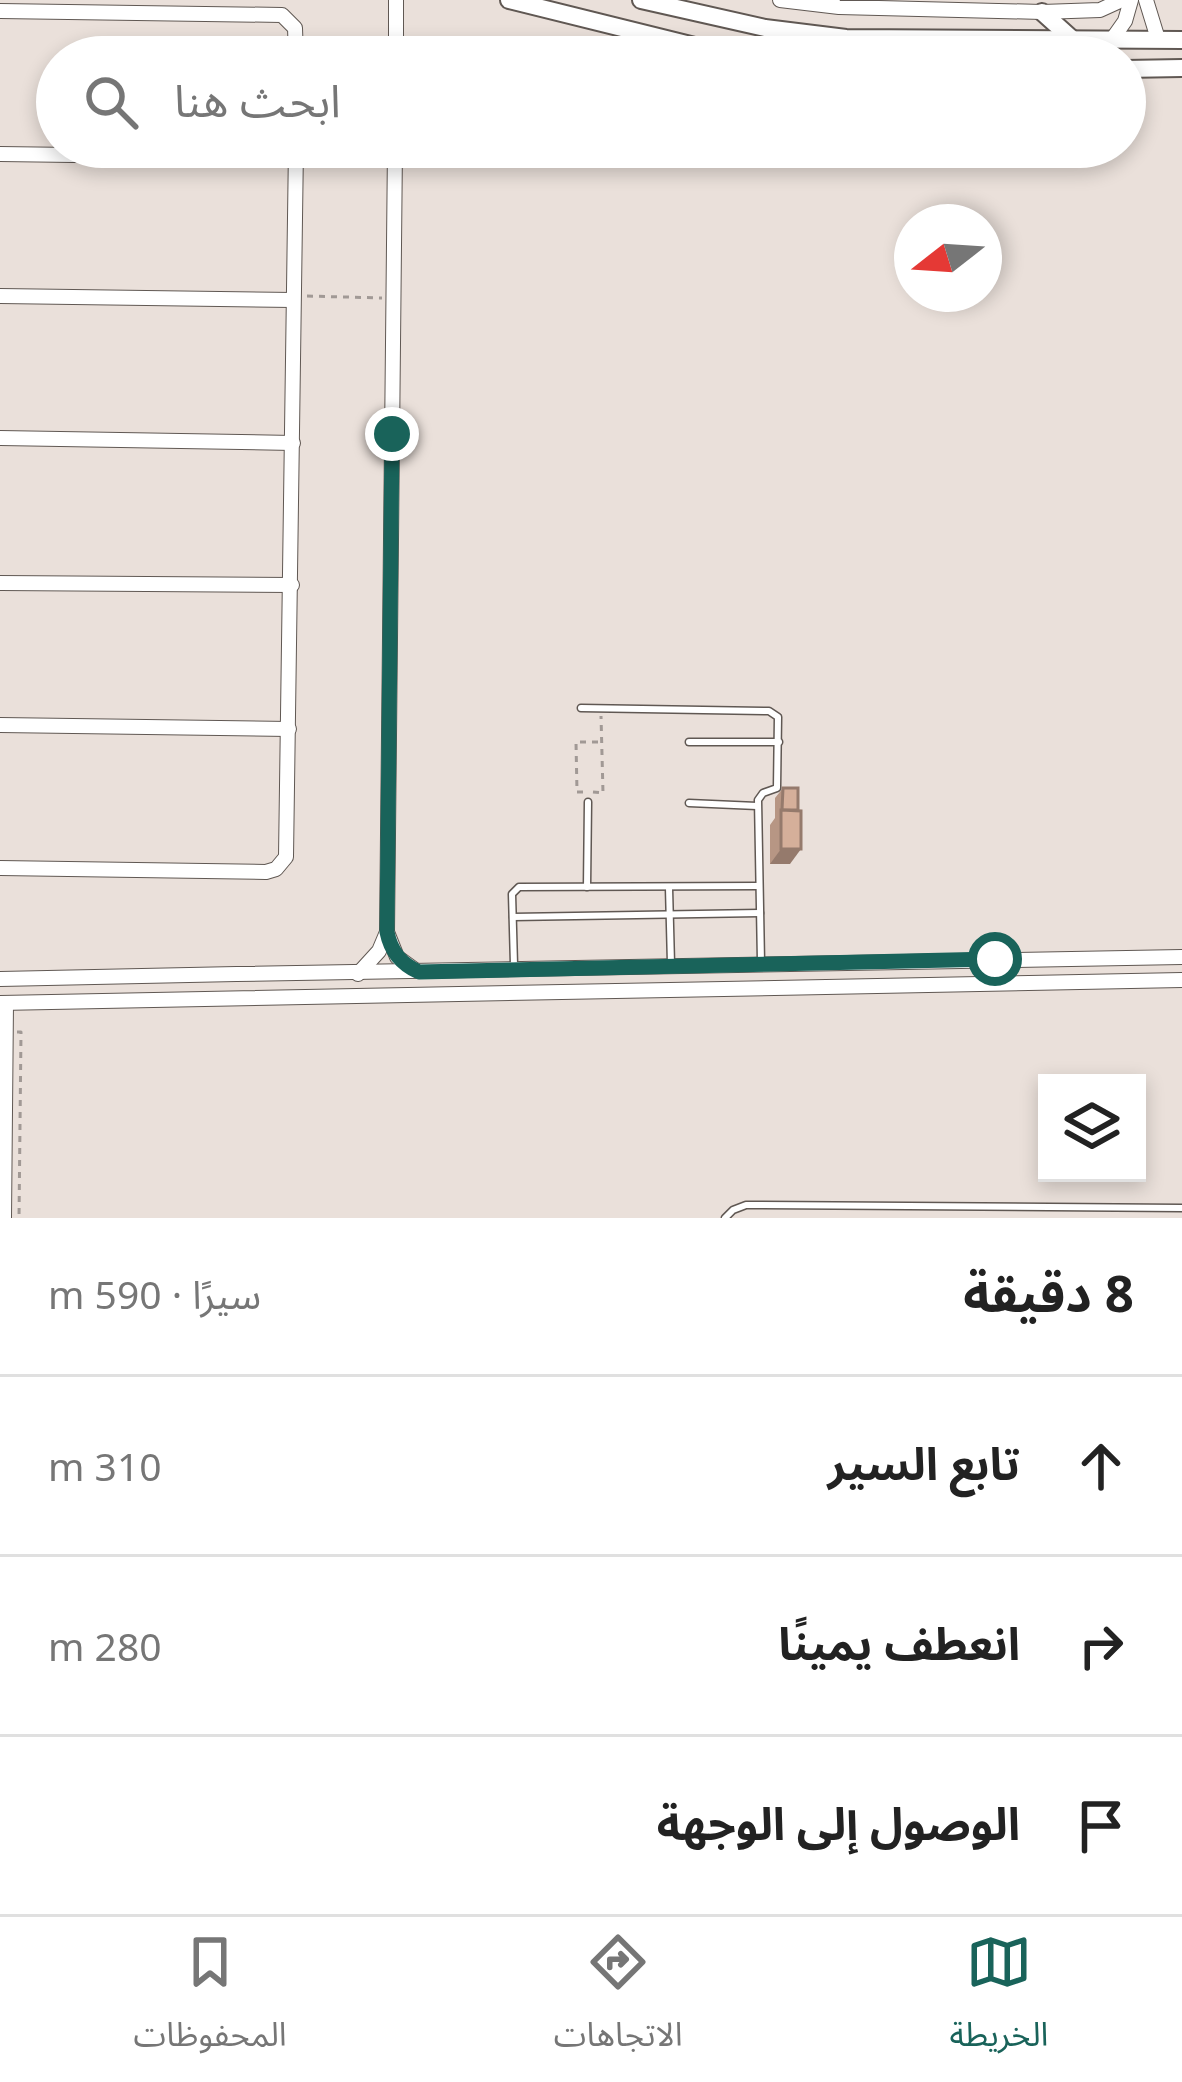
<!DOCTYPE html>
<html lang="ar">
<meta charset="utf-8">
<style>
body{margin:0;font-family:"Noto Sans","Noto Sans Arabic",sans-serif;background:#f2f2f2;color:#222;direction:rtl}
.controls{position:absolute;right:36px;bottom:36px;display:grid;overflow:hidden;border-radius:0px;box-shadow:0 6px 18px #0003}
.controls button{width:108px;height:108px;display:grid;place-items:center;padding:0;border:0;border-bottom:3px solid #e0e0e0;background:#fff;color:#222;font:60px sans-serif}
.compass{position:absolute;left:894px;top:204px;width:108px;height:108px;border-radius:50%;background:#fff;box-shadow:0 6px 18px #0003;rotate:253deg}
.stop{position:absolute;width:36px;height:36px;margin:-27px;border:9px solid #19635a;border-radius:50%;background:#fff}
.stop.end{background:#19635a;border-color:#fff;box-shadow:0 3px 12px #0008}
.list{margin:0;padding:0;list-style:none}
h2{display:flex;justify-content:space-between;align-items:center;height:156px;margin:0;padding:0 48px;font-size:51px}
h2 small{font-size:39px;font-weight:400;color:#767676}
.list li{display:grid;grid-template-columns:78px 1fr auto;gap:36px;align-items:center;box-sizing:border-box;height:180px;padding:0 48px;border-top:3px solid #e0e0e0}
.list b{display:block;font-size:45px;white-space:nowrap}
.list em{font-size:39px;font-style:normal;color:#767676}
.icon{flex:none;width:66px;height:66px;fill:none;stroke:currentColor;stroke-width:2;stroke-linecap:round;stroke-linejoin:round}
.map{position:relative;flex:none;width:1182px;height:1218px;overflow:hidden;direction:ltr}
.search{position:absolute;background:#fff;box-shadow:0 6px 18px #0003;left:36px;right:36px;top:36px;height:132px;display:flex;align-items:center;gap:30px;box-sizing:border-box;padding:0 42px;border-radius:66px;color:#767676;font-size:45px}
.sheet{height:696px;background:#fff}
nav{display:flex;justify-content:space-around;align-items:center;box-sizing:border-box;height:168px;border-top:3px solid #e0e0e0;background:#fff;font-size:33px;color:#767676}
nav a{display:grid;justify-items:center;gap:6px}
nav .on{color:#19635a}
.map>svg:first-child{display:block}
</style>
<div class="map">
<svg width="1182" height="1218" viewBox="0 0 1182 1218">
<rect width="100%" height="100%" fill="#eae0da"/>
<g fill="none" stroke-linecap="round" stroke-linejoin="round">
<defs>
<g id="service">
<polyline points="581,708 769,711 778,717 777,788 763,793 758,800 761,962"/>
<polyline points="689,742 779,742"/>
<polyline points="689,803 757,806"/>
<polyline points="587,887 588,802"/>
<polyline points="669,888 671,964"/>
<polyline points="513,917 760,913"/>
<polyline points="514,965 512,894 519,887 759,886"/>
<polyline points="725,1218 733,1210 746,1205 1182,1208"/>
</g>
<g id="minor">
<polyline points="780,0 839,7 1042,12 1100,10 1122,0"/>
<polyline points="1146,0 1158,39"/>
<polyline points="0,11 282,15 295,28 296,57"/>
<polyline points="1113,38 1125,21 1131,0"/>
<polyline points="396,57 396,0"/>
<polyline points="395,147 387,932 397,957 415,970"/>
<polyline points="0,154 296,158"/>
<polyline points="0,296 293,300"/>
<polyline points="0,438 293,443"/>
<polyline points="0,583 292,585"/>
<polyline points="0,725 289,729"/>
<polyline points="0,868 266,872 276,869 286,857 296,147"/>
<polyline points="358,974 379,951 387,932"/>
<path d="M0 979C394 971 788 962 1182 957"/>
<polyline points="0,1003 1182,980"/>
<polyline points="4,1218 6,1003"/>
</g>
<g id="tertiary">
<polyline points="509,0 739,57"/>
<polyline points="641,0 765,28 846,38 1182,40"/>
<polyline points="1042,12 1071,38"/>
<polyline points="1125,69 1182,68"/>
</g>
</defs>
<use href="#service" stroke="#605853" stroke-width="9"/>
<use href="#minor" stroke="#605853" stroke-width="16"/>
<use href="#tertiary" stroke="#605853" stroke-width="20"/>
<g stroke="#a19995" stroke-width="3" stroke-dasharray="6 6" stroke-linecap="butt">
<polyline points="307,296 382,298"/>
<polyline points="583,792 577,792 576,742 602,742"/>
<polyline points="593,792 603,793 601,716"/>
<polyline points="17,1032 21,1032 19,1218"/>
</g>
<use href="#service" stroke="#fff" stroke-width="6"/>
<use href="#minor" stroke="#fff" stroke-width="14"/>
<use href="#tertiary" stroke="#fff" stroke-width="16"/>
</g>
<polygon fill="#b79684" points="783,788 790,864 770,864 770,825 775,818 775,798"/>
<polygon fill="#957a6c" points="781,849 801,849 790,864 770,864"/>
<g fill="#d5af9a" stroke="#957a6c" stroke-width="3">
<polygon points="783,788 798,788 798,810 782,810"/>
<polygon points="781,810 801,811 801,849 781,849"/>
</g>
<g fill="none" stroke-linecap="round" stroke-linejoin="round">
<path stroke="#19635a" stroke-width="15" d="M392 434 387 932C391 952 401 964 419 972L995 959"/>
</g>
</svg>
<div class="controls">
<button><svg class="icon" aria-label="layers" viewBox="0 0 24 24"><path d="M12 4l9 5-9 5-9-5zM3 14l9 5 9-5"/></svg></button>
</div>
<svg class="compass" viewBox="-18 -18 36 36"><path d="M0-13l5 13h-10z" fill="#e53935"/><path d="M0 13l5-13h-10z" fill="#767676"/></svg>
<div class="stop" style="left:995px;top:959px"></div>
<div class="stop end" style="left:392px;top:434px"></div>
<div class="search"><svg class="icon" aria-label="search" viewBox="0 0 24 24"><circle cx="10" cy="10" r="6"/><path d="M15 15l6 6"/></svg>ابحث هنا</div>
</div>
<section class="sheet">
<h2>8 دقيقة<small>سيرًا · 590 m</small></h2>
<ul class="list">
<li><svg class="icon" aria-label="ahead" viewBox="0 0 24 24"><path d="M12 20V5M6 11l6-6 6 6"/></svg><div><b>تابع السير</b></div><em>310 m</em></li>
<li><svg class="icon" aria-label="right" viewBox="0 0 24 24"><path d="M7 20v-9h11M14 6l5 5-5 5"/></svg><div><b>انعطف يمينًا</b></div><em>280 m</em></li>
<li><svg class="icon" aria-label="arrive" viewBox="0 0 24 24"><path d="M6 21V4h12l-3 4 3 4H6"/></svg><div><b>الوصول إلى الوجهة</b></div></li>
</ul>
</section>
<nav>
<a class="on"><svg class="icon" aria-label="map" viewBox="0 0 24 24"><path d="M3 6l6-2 6 2 6-2v14l-6 2-6-2-6 2zM9 4v14M15 6v14"/></svg>الخريطة</a>
<a><svg class="icon" aria-label="directions" viewBox="0 0 24 24"><path d="M12 3l9 9-9 9-9-9zM9 14v-3h6M13 9l2 2-2 2"/></svg>الاتجاهات</a>
<a><svg class="icon" aria-label="saved" viewBox="0 0 24 24"><path d="M7 4h10v16l-5-4-5 4z"/></svg>المحفوظات</a>
</nav>
